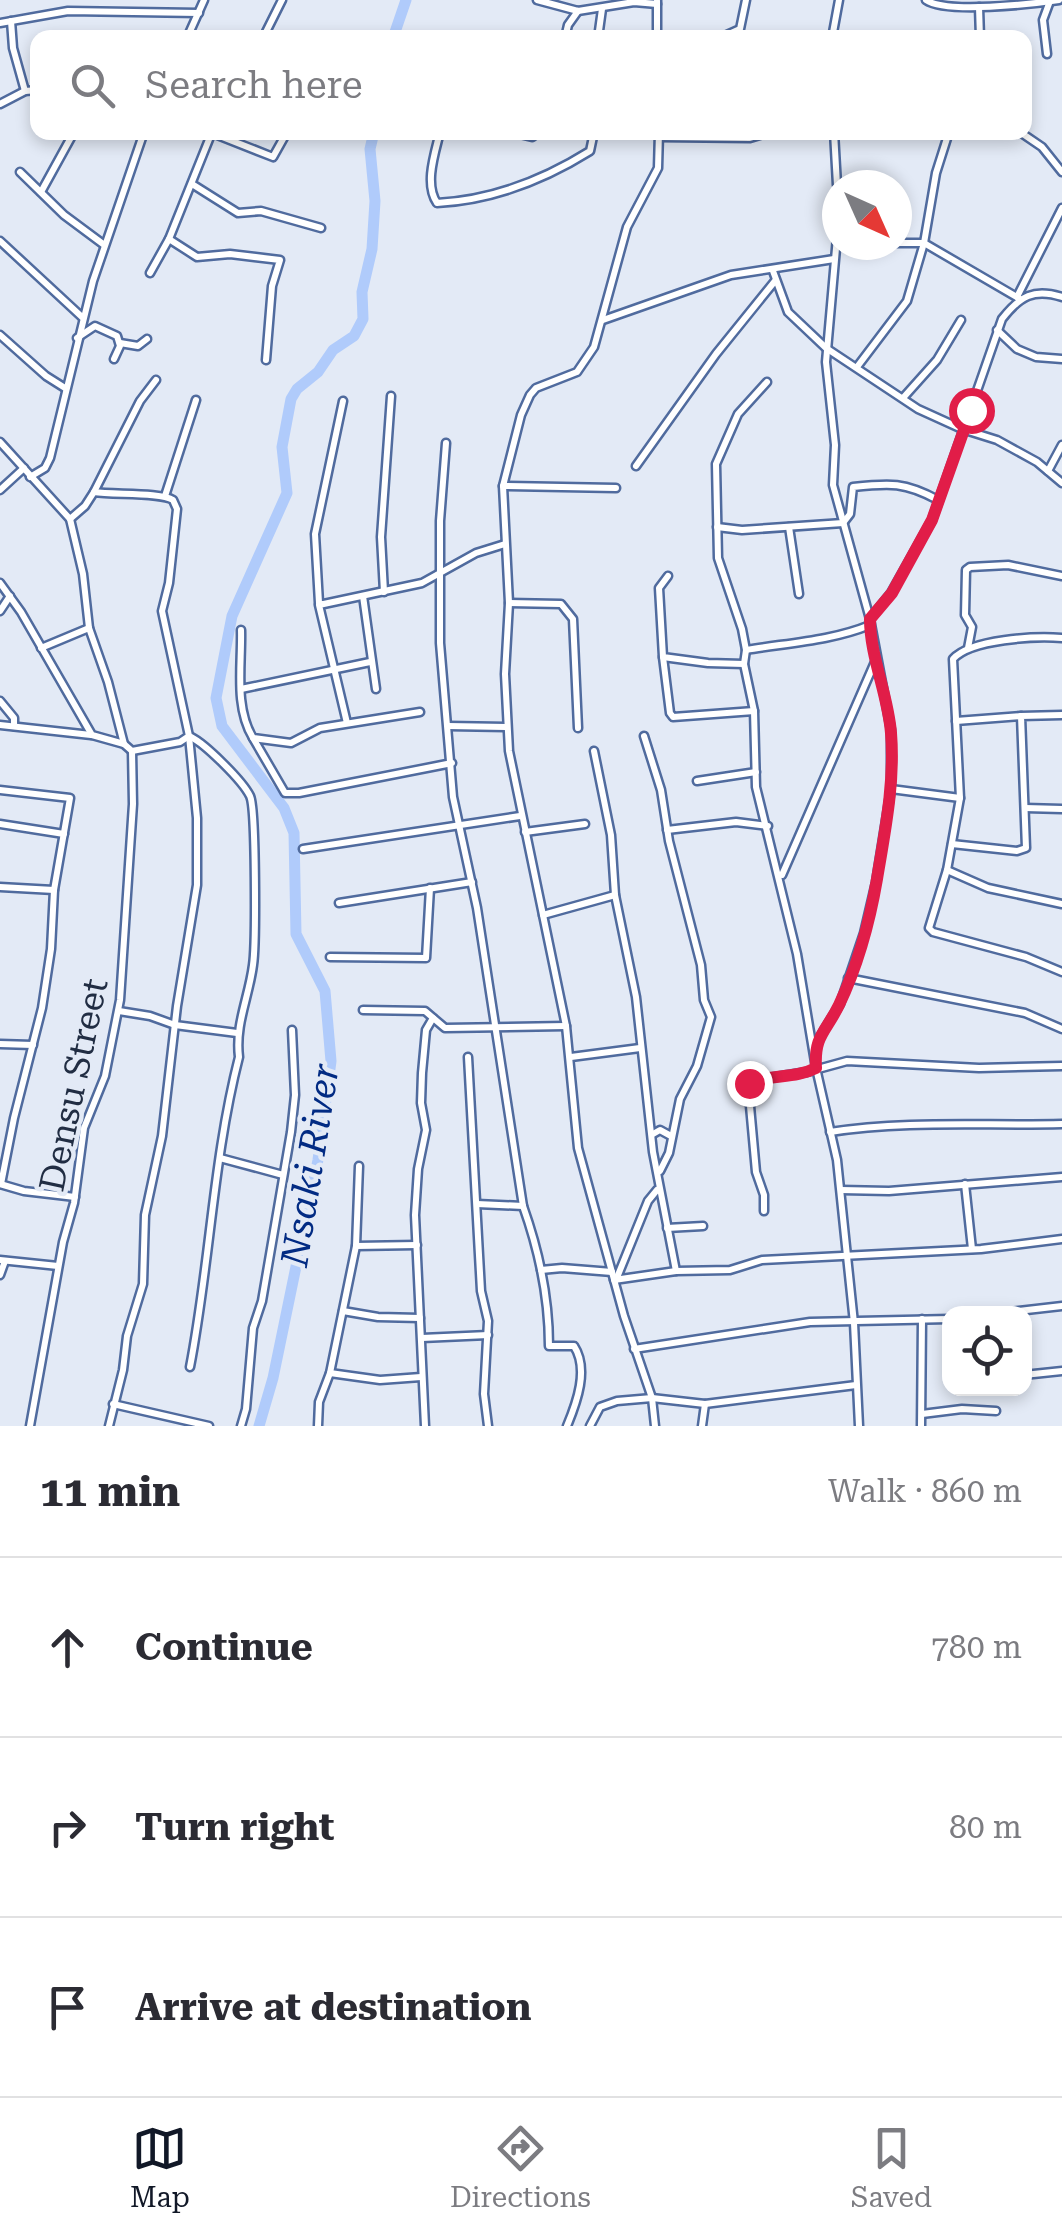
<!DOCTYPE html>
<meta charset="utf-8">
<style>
body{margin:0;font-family:"Roboto Serif",serif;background:#f2f2f3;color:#2b2b33}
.controls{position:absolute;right:30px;bottom:30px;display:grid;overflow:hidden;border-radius:20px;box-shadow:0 5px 15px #0003}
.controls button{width:90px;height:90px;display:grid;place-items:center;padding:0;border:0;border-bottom:2px solid #e1e1e2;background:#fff;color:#2b2b33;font:50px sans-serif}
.compass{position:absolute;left:822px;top:170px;width:90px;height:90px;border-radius:50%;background:#fff;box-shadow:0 5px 15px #0003;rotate:135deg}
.stop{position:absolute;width:30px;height:30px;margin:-22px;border:8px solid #e11d48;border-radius:50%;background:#fff}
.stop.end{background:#e11d48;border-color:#fff;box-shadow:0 2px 10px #0008}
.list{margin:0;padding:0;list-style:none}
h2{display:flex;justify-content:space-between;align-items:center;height:130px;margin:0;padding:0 40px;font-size:42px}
h2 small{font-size:32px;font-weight:400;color:#7c7c81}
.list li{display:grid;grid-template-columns:65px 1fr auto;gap:30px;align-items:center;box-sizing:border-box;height:180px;padding:0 40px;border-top:2px solid #e1e1e2}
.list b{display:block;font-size:38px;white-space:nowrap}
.list em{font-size:32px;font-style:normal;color:#7c7c81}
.icon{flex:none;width:55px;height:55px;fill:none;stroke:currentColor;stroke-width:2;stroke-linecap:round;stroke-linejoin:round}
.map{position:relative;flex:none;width:1062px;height:1426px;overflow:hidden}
.search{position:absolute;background:#fff;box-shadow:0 5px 15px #0003;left:30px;right:30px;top:30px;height:110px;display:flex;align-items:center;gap:25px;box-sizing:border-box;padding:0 35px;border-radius:20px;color:#7c7c81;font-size:38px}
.sheet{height:670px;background:#fff}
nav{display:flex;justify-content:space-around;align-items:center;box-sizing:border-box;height:140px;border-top:2px solid #e1e1e2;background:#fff;font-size:28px;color:#7c7c81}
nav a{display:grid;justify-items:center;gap:5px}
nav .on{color:#111827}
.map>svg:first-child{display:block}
</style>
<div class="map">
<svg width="1062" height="1426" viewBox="0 0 1062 1426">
<rect width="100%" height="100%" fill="#e3eaf6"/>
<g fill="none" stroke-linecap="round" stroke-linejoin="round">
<polyline stroke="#859cc4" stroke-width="2.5" points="260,1422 261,1426"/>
<g stroke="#b0cbfb" stroke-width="11">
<polyline points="393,38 406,0"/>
<polyline points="259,1426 273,1378 318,1160 331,1061 325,991 296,934 294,833 284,808 222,726 216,698 232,616 287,493 282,447 291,399 297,389 318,372 333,350 354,336 363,319 362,292 372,249 375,201 370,149 374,132"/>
</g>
<defs>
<g id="minor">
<polyline points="537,0 578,11 634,2 657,4"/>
<path d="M926 0C946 14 1032 4 1059 0"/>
<polyline points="657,1 657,38"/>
<polyline points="979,7 980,38"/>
<polyline points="11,21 13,48 25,91"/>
<polyline points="0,23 68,11 199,13"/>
<polyline points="187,38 204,0"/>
<polyline points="263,38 282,0"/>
<polyline points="565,38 568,25 578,11"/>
<polyline points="598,38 602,9"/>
<polyline points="720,38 740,29 746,0"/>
<polyline points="832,38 839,0"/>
<polyline points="1047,54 1043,20 1050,1"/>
<polyline points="0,104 25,91 38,90"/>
<path d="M440 132C435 153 424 184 437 203 493 200 542 181 590 151L594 132"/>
<polyline points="511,132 532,137 539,132"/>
<polyline points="834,132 837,185"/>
<polyline points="1020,132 1042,147 1062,172"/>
<polyline points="212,133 273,157 287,132"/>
<polyline points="660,137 750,138 770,132"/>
<polyline points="20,172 64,215 103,244"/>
<polyline points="192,184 238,213 261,211 321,228"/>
<polyline points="41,192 74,132"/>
<polyline points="169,239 197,257 230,254 280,260 272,286 266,360"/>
<polyline points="0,241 82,317"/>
<polyline points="897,243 924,243 1020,299"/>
<polyline points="843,245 886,245"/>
<polyline points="773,271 788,312 826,348 918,409 962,429 997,440 1037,462 1062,483"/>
<polyline points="150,273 169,239 212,132"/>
<polyline points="1017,297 1062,208"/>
<polyline points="603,320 731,275 834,259"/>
<polyline points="997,330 1017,349 1036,357 1062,359"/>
<polyline points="0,335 46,376 65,388"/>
<polyline points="77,338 95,326 117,336 120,346 114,359"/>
<polyline points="120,343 138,346 147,339"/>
<polyline points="857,367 907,301 924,243 936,173 949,132"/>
<polyline points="767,382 738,414 716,464 718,558 742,629 746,650 744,664 754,711 756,787 797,954 816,1068 837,1160 854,1323 859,1426"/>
<polyline points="903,398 937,360 961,320"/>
<polyline points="0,442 70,519 85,506 94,492 140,401 156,380"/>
<path d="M446 443 440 521V643L453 797 477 908 523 1206C539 1251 549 1298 549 1346H574C589 1369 577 1402 567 1426"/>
<polyline points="636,466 716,354 775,281"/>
<polyline points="1048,471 1062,445"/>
<polyline points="30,477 45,468 50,458 93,281 144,132"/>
<polyline points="503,486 616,488"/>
<polyline points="0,490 24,468"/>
<polyline points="165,496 196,400"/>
<polyline points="70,519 83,574 89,628"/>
<path d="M717 527 742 530 843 523 850 514 853 487C890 483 905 482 938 500"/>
<polyline points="789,527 799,594"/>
<polyline points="668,576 659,588 663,657 708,663 744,664"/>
<path d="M0 583 21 612 92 735 124 744 132 751 180 742 189 736 162 611 169 583 177 509 173 500C161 492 113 495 94 492"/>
<polyline points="384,592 381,537 391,396"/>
<polyline points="363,596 376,689"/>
<polyline points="509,603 561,604 573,619 578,728"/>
<polyline points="322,604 319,603 315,534 343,401"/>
<polyline points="0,611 10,596"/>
<path d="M870 619 891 593 932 520 1002 319C1020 296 1034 288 1062 297"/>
<path d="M241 630C242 665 234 707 253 738L291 743 320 728 420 712"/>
<path d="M1062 638C1035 636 971 639 953 659L960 798 947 870 929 928 933 932 1026 957 1062 972"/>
<polyline points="41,648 89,628 108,682 124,744"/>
<polyline points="968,648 972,627 965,615 966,570 970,567 1008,565 1062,576"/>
<path d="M746 650C787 643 831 641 870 625"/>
<polyline points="663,657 670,713 673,717 754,711"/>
<polyline points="241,689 370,662"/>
<polyline points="0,701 14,718 14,726"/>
<polyline points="956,721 1021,716"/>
<polyline points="347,723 319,605 422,583 476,553 505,544"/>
<polyline points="0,725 91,735"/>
<polyline points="448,726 506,727"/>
<polyline points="644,736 661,790 669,841 701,965 704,1000 711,1017 697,1066 680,1099 669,1153 660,1171"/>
<polyline points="253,738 285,793 299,793 452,763"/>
<polyline points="594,751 611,835 615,895 636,997 653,1152 676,1271"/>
<polyline points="697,781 756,772"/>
<polyline points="891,789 960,798"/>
<polyline points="0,790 70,798 54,890 51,949 42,1008 14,1118 1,1184"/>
<polyline points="1025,808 1062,809"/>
<polyline points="0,824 64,834"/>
<polyline points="667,830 736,822 768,826"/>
<polyline points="525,832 585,824"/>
<polyline points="952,844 1017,851 1026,848 1021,716 1062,715"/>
<polyline points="303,849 520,816"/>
<polyline points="947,870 988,888 1062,904"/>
<polyline points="782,875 875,662"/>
<polyline points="0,887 54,890"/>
<polyline points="339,903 472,882"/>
<polyline points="543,915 615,895"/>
<polyline points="330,957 426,958 430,888"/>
<polyline points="848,978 1025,1013 1062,1029"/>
<polyline points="363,1010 425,1011 445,1028 566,1026"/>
<polyline points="119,1011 150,1016 175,1025 237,1033"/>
<polyline points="0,1044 33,1045"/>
<polyline points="815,1045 840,1004 864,933 876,882 891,789 891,730 870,619 833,485 835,445 826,362 837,237"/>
<polyline points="468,1057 481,1291 488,1321 484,1394 488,1426"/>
<polyline points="571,1057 640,1048"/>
<path d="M830 1132C906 1120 985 1126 1062 1124"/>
<polyline points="653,1134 660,1130 671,1136"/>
<polyline points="220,1158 283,1175"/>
<polyline points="0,1184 24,1191 75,1197"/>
<polyline points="965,1184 972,1249"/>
<polyline points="841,1190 889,1191 1062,1177"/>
<polyline points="477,1204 523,1206"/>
<polyline points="764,1211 764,1195 756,1172 748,1084 750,1081 807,1072 847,1061 979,1068 1062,1066"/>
<polyline points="667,1228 703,1226"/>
<polyline points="356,1246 417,1245"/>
<polyline points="0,1260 58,1266"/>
<polyline points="541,1270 562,1268 612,1272"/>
<polyline points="0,1275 5,1261"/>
<polyline points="614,1280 676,1271 730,1270 762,1260 981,1249 1062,1239"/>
<polyline points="616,1280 648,1201 657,1190"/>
<polyline points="343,1311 378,1317 420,1318"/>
<polyline points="992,1314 1062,1306"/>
<polyline points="422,1338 488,1335"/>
<polyline points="634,1349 810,1322 950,1319"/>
<path d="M190 1367C210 1264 213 1158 239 1057 235 1024 249 997 253 965 256 945 256 808 250 796 242 780 205 744 191 737"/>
<polyline points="330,1373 380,1380 421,1377"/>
<polyline points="1024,1375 1062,1371"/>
<polyline points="113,1404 209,1426"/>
<polyline points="922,1414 962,1409 996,1411"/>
<polyline points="30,1426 63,1242 74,1203 84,1128 105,1076 120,1000 133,804 132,751"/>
<polyline points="109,1426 123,1370 127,1336 143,1284 145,1215 162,1136 177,1006 197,885 197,818 189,736"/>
<polyline points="241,1426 246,1409 253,1328 262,1301 291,1132 295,1095 292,1030"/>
<polyline points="318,1426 319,1402 330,1373 356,1246 359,1166"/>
<polyline points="425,1426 415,1215 418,1169 426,1130 421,1103 422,1073 426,1030 433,1018"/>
<polyline points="590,1426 600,1407 617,1401 652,1398 705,1404 856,1385"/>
<polyline points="655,1426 652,1398 624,1316 578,1148 566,1026 509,751 505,674 509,603 503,486 521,415 530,395 536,388 577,372 594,347 627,227 658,168 659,132"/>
<polyline points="702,1426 705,1404"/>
<polyline points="921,1426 922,1319"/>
</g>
</defs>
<use href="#minor" stroke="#506b9e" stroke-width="11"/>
<use href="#minor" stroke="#fff" stroke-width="6"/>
</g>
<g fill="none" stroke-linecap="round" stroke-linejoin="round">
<path stroke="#e11d48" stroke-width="12" d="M749 1083C771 1074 795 1079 816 1068 814 1035 826 1032 839 1005 857 967 870 920 877 879 885 831 895 782 891 733 888 694 870 657 870 619L892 593 932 520 971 410"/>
</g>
<g text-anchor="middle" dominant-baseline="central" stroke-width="9" stroke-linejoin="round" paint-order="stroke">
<g font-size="35" fill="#212d43" stroke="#e3eaf6">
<text transform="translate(74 1085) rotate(-78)">Densu Street</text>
</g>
<g font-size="38" font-style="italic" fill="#022b83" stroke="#e3eaf6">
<text transform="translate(310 1165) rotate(-81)">Nsaki River</text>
</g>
</g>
</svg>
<div class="controls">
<button><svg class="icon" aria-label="locate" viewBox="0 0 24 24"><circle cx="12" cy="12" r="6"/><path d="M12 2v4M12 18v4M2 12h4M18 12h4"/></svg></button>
</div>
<svg class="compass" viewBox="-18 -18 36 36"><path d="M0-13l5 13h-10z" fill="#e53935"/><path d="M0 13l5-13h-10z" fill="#7c7c81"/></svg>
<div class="stop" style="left:971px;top:410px"></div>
<div class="stop end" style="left:749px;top:1083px"></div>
<div class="search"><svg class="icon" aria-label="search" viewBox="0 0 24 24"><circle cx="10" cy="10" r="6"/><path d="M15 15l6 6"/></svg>Search here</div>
</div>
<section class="sheet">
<h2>11 min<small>Walk · 860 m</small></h2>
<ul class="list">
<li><svg class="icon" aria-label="ahead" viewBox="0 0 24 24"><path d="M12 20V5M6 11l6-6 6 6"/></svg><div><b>Continue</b></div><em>780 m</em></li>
<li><svg class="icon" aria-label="right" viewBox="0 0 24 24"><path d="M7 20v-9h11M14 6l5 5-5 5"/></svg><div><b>Turn right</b></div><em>80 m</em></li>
<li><svg class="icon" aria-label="arrive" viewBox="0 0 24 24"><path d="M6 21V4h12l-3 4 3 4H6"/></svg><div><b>Arrive at destination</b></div></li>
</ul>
</section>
<nav>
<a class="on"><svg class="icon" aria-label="map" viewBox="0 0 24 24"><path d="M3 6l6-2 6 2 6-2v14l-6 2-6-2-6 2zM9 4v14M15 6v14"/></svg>Map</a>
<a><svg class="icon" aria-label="directions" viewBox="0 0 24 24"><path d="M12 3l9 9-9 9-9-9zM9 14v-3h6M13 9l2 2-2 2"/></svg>Directions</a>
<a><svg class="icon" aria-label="saved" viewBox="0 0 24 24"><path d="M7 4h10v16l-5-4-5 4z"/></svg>Saved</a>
</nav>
